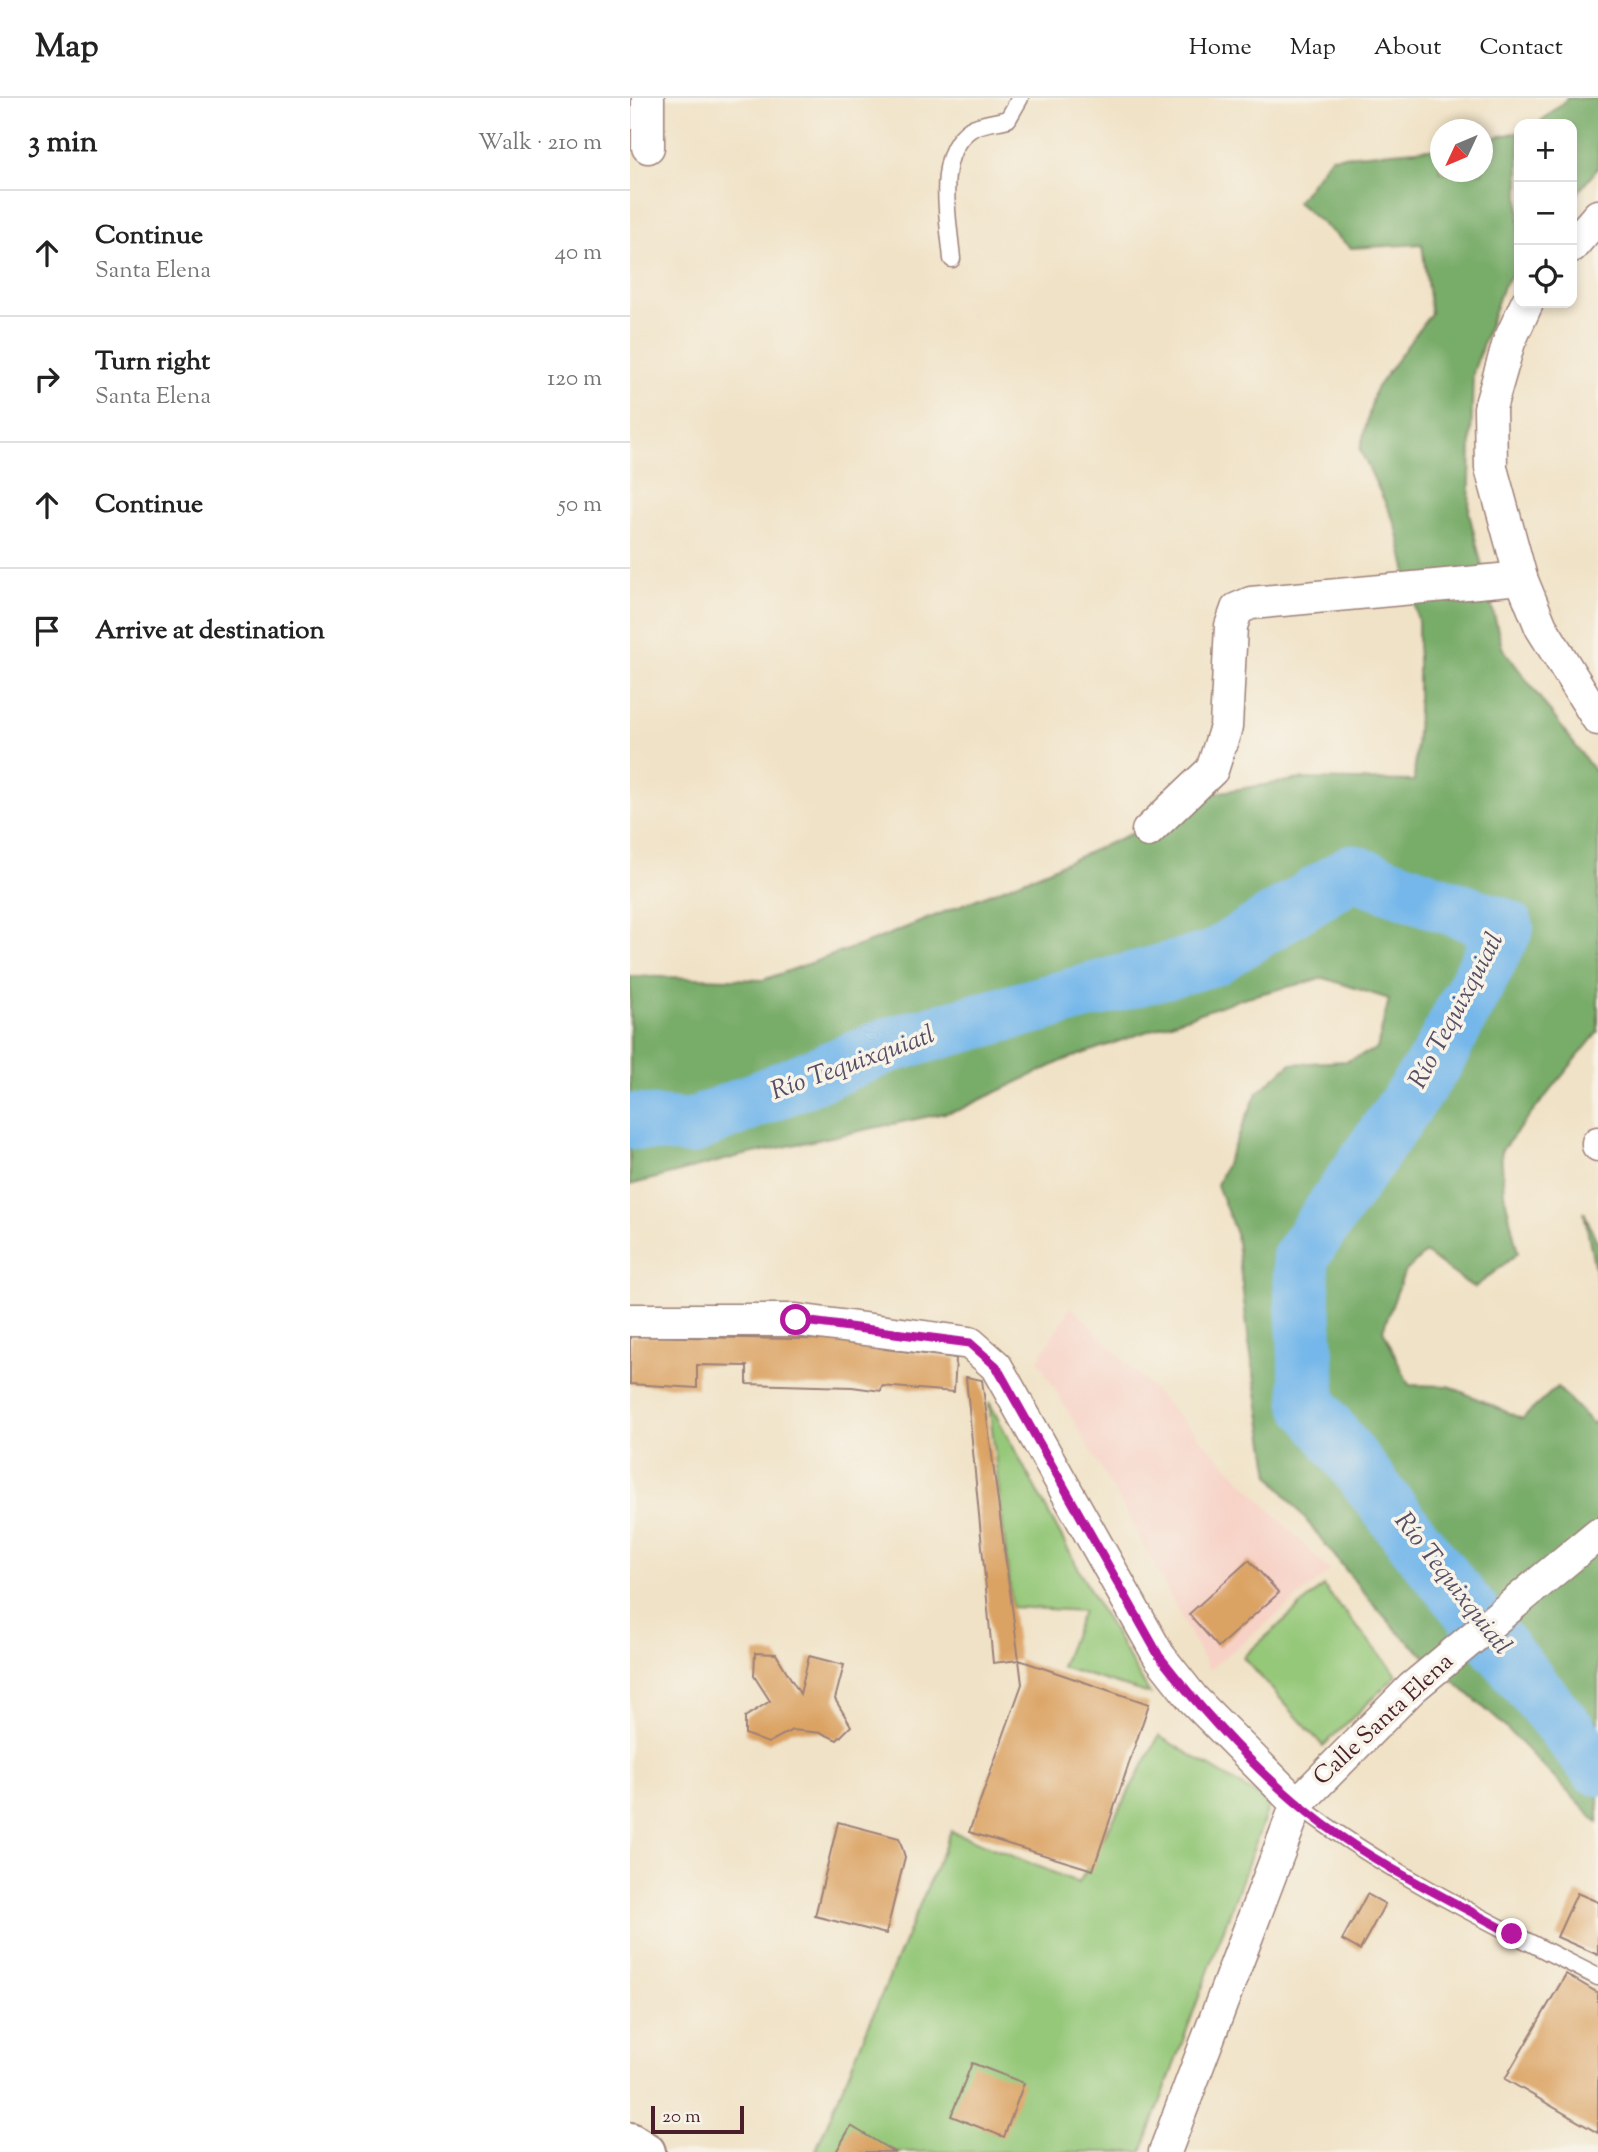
<!DOCTYPE html>
<meta charset="utf-8">
<style>
body{margin:0;font-family:"Sorts Mill Goudy",serif;background:#f6f6f6;color:#222}
.controls{position:absolute;right:21px;top:21px;display:grid;overflow:hidden;border-radius:14px;box-shadow:0 4px 10px #0003}
.controls button{width:63px;height:63px;display:grid;place-items:center;padding:0;border:0;border-bottom:2px solid #e0e0e0;background:#fff;color:#222;font:35px sans-serif}
.compass{position:absolute;left:800px;top:21px;width:63px;height:63px;border-radius:50%;background:#fff;box-shadow:0 4px 10px #0003;rotate:226deg}
.scale{position:absolute;left:21px;bottom:18px;width:93px;box-sizing:border-box;padding-left:7px;border:4px solid #4a1f2b;border-top:0;font-size:19px;line-height:24px;white-space:nowrap;color:#4a1f2b;-webkit-text-stroke:5px #f7f3e8;paint-order:stroke}
.stop{position:absolute;width:21px;height:21px;margin:-16px;border:5px solid #b5179e;border-radius:50%;background:#fff}
.stop.end{background:#b5179e;border-color:#fff;box-shadow:0 2px 7px #0008}
.list{margin:0;padding:0;list-style:none}
h2{display:flex;justify-content:space-between;align-items:center;height:91px;margin:0;padding:0 28px;font-size:30px}
h2 small{font-size:23px;font-weight:400;color:#767676}
.list li{display:grid;grid-template-columns:46px 1fr auto;gap:21px;align-items:center;box-sizing:border-box;height:126px;padding:0 28px;border-top:2px solid #e0e0e0}
.list b{display:block;font-size:26px;white-space:nowrap}
.list p{margin:0;font-size:23px;white-space:nowrap;color:#767676}
.list em{font-size:23px;font-style:normal;color:#767676}
.icon{flex:none;width:38px;height:38px;fill:none;stroke:currentColor;stroke-width:2;stroke-linecap:round;stroke-linejoin:round}
.map{position:relative;flex:none;width:968px;height:2054px;overflow:hidden}
header{display:flex;align-items:center;gap:42px;box-sizing:border-box;height:98px;padding:0 35px;background:#fff;border-bottom:2px solid #e0e0e0}
header strong{font-size:33px}
nav{display:flex;gap:38px;margin-inline-start:auto;font-size:24px}
main{display:flex}
aside{flex:1;background:#fff}
.map>svg:first-child{display:block}
</style>
<header>
<strong>Map</strong>
<nav><a>Home</a><a>Map</a><a>About</a><a>Contact</a></nav>
</header>
<main>
<aside>
<h2>3 min<small>Walk · 210 m</small></h2>
<ul class="list">
<li><svg class="icon" aria-label="ahead" viewBox="0 0 24 24"><path d="M12 20V5M6 11l6-6 6 6"/></svg><div><b>Continue</b><p>Santa Elena</p></div><em>40 m</em></li>
<li><svg class="icon" aria-label="right" viewBox="0 0 24 24"><path d="M7 20v-9h11M14 6l5 5-5 5"/></svg><div><b>Turn right</b><p>Santa Elena</p></div><em>120 m</em></li>
<li><svg class="icon" aria-label="ahead" viewBox="0 0 24 24"><path d="M12 20V5M6 11l6-6 6 6"/></svg><div><b>Continue</b></div><em>50 m</em></li>
<li><svg class="icon" aria-label="arrive" viewBox="0 0 24 24"><path d="M6 21V4h12l-3 4 3 4H6"/></svg><div><b>Arrive at destination</b></div></li>
</ul>
</aside>
<div class="map">
<svg width="968" height="2054" viewBox="0 0 968 2054">
<rect width="100%" height="100%" fill="#f7f3e8"/>
<filter id="ink" filterUnits="userSpaceOnUse"><feTurbulence type="fractalNoise" baseFrequency=".0143" numOctaves="2"/><feDisplacementMap in="SourceGraphic" scale="14" xChannelSelector="R" yChannelSelector="G"/><feConvolveMatrix kernelMatrix="1 2 1 2 8 2 1 2 1" color-interpolation-filters="sRGB"/></filter>
<filter id="wash" filterUnits="userSpaceOnUse"><feTurbulence type="fractalNoise" baseFrequency=".00686" numOctaves="4" result="noise"/><feDisplacementMap in="SourceGraphic" scale="28" xChannelSelector="R" yChannelSelector="G"/><feGaussianBlur stdDeviation="1.57" result="paint"/><feColorMatrix in="noise" values="0 0 0 0 0 0 0 0 0 0 0 0 0 0 0 0 0 1.4 0 .05"/><feComposite in="paint" operator="in"/></filter>
<g filter="url(#wash)">
<rect width="100%" height="100%" fill="#f0e2c6"/>
<polygon fill="#f7d1c6" points="441,1208 700,1473 579,1572 495,1412 408,1262"/>
<g fill="#95c879" stroke="#707452" stroke-width="2">
<polygon points="359,1304 469,1509 520,1596 431,1569 453,1513 382,1509"/>
<polygon points="693,1488 767,1577 693,1648 613,1559"/>
<polygon points="529,1638 640,1705 512,2054 185,2054 321,1733 449,1785"/>
</g>
<g fill="#78ac69" stroke="#61664a" stroke-width="2">
<polygon points="938,0 968,0 968,70 942,102 942,26 908,26"/>
<polygon points="889,34 889,168 873,188 843,275 839,415 872,549 968,678 968,934 871,1053 874,1095 888,1155 844,1190 795,1155 774,1175 753,1232 779,1287 819,1288 892,1321 927,1289 963,1326 968,1321 968,1725 869,1623 771,1537 739,1501 640,1377 619,1245 606,1136 587,1087 627,995 660,966 717,963 747,951 759,901 694,880 613,900 432,963 329,1012 110,1058 0,1087 0,878 133,882 245,842 416,773 505,734 572,697 671,681 784,683 788,617 788,523 766,427 730,352 745,292 801,215 792,146 721,150 667,104 701,59 810,50 810,74 852,74 853,42"/>
<polygon points="954,1114 968,1146 968,1187"/>
</g>
<g fill="none" stroke-linecap="round" stroke-linejoin="round">
<polyline stroke="#75b7ea" stroke-width="56" points="0,1023 60,1029 259,947 584,860 722,774 876,829 808,960 670,1159 679,1306 799,1462 968,1670"/>
</g>
<g id="blocks">
<g fill="#dba363">
<polygon points="0,1238 223,1242 255,1251 326,1260 324,1294 252,1288 251,1293 222,1289 117,1286 117,1268 67,1267 67,1290 0,1286"/>
<polygon points="336,1279 352,1282 389,1562 363,1565"/>
<polygon points="619,1462 649,1495 588,1549 559,1516"/>
<polygon points="125,1555 146,1556 170,1596 179,1558 214,1567 205,1601 221,1628 207,1642 192,1635 162,1632 138,1645 115,1636 115,1619 140,1603 124,1578"/>
<polygon points="389,1562 519,1606 463,1772 339,1734 392,1586"/>
<polygon points="208,1724 269,1740 275,1759 256,1836 185,1818"/>
<polygon points="947,1795 968,1804 968,1857 927,1839"/>
<polygon points="737,1796 755,1806 730,1852 712,1842"/>
<polygon points="936,1876 968,1895 968,2035 875,1981"/>
<polygon points="342,1965 394,1985 374,2039 321,2018"/>
<polygon points="221,2028 264,2054 206,2054"/>
</g>
</g>
</g>
<g filter="url(#ink)">
<use href="#blocks" fill-opacity="0" stroke="#9d8078" stroke-width="2"/>
<g fill="none" stroke-linecap="round" stroke-linejoin="round">
<defs>
<g id="service">
<path d="M322 161C319 123 303 56 341 31 350 25 367 24 378 21L390 0"/>
<path d="M667 1706C757 1775 867 1828 968 1879"/>
</g>
<g id="minor">
<polyline points="18,0 18,49"/>
<polyline points="942,148 968,118"/>
<polyline points="897,205 879,244 860,310 861,370 891,480 911,529 968,621"/>
<polyline points="518,733 582,672 596,629 601,528 607,511 621,505 891,480"/>
<polyline points="968,1045 968,1047"/>
<polyline points="0,1222 166,1222 340,1245 366,1268 529,1558 563,1601 667,1706"/>
<polyline points="535,2054 667,1706 782,1590 968,1436"/>
</g>
<polyline id="secondary" points="0,2044 16,2054"/>
</defs>
<use href="#service" stroke="#9d8078" stroke-width="19"/>
<use href="#minor" stroke="#9d8078" stroke-width="35"/>
<use href="#secondary" stroke="#9d8078" stroke-width="42"/>
<use href="#service" stroke="#fff" stroke-width="16"/>
<use href="#minor" stroke="#fff" stroke-width="32"/>
<use href="#secondary" stroke="#fff" stroke-width="38"/>
</g>
</g>
<g fill="none" stroke-linecap="round" stroke-linejoin="round" filter="url(#ink)">
<path stroke="#b5179e" stroke-width="9" d="M166 1222 340 1245 366 1268 529 1558C576 1618 632 1680 693 1726 751 1769 819 1801 882 1836"/>
</g>
<g text-anchor="middle" dominant-baseline="central" stroke-width="7" stroke-linejoin="round" paint-order="stroke">
<g font-size="24" fill="#4a1f2b" stroke="#f7f3e8">
<text transform="translate(754 1622) rotate(-43)">Calle Santa Elena</text>
</g>
<g font-size="26" font-style="italic" fill="#574d64" stroke="#f7f3e8">
<text transform="translate(827 913) rotate(-62)">Río Tequixquiatl</text>
<text transform="translate(223 966) rotate(-20)">Río Tequixquiatl</text>
<text transform="translate(822 1486) rotate(52)">Río Tequixquiatl</text>
</g>
</g>
</svg>
<div class="controls">
<button>+</button>
<button>−</button>
<button><svg class="icon" aria-label="locate" viewBox="0 0 24 24"><circle cx="12" cy="12" r="6"/><path d="M12 2v4M12 18v4M2 12h4M18 12h4"/></svg></button>
</div>
<svg class="compass" viewBox="-18 -18 36 36"><path d="M0-13l5 13h-10z" fill="#e53935"/><path d="M0 13l5-13h-10z" fill="#767676"/></svg>
<div class="scale">20 m</div>
<div class="stop" style="left:166px;top:1222px"></div>
<div class="stop end" style="left:882px;top:1836px"></div>
</div>
</main>
